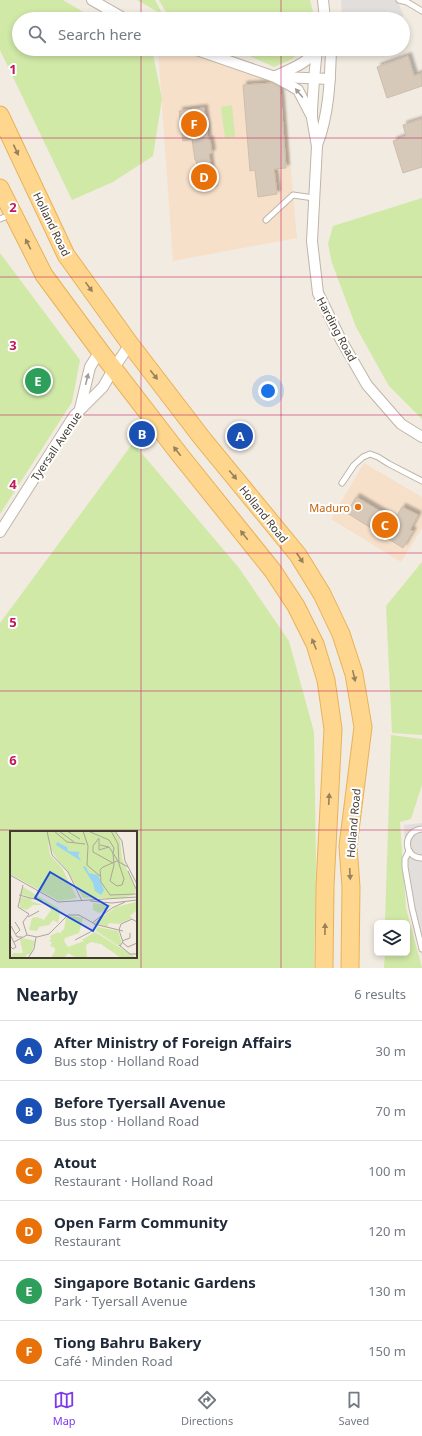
<!DOCTYPE html>
<meta charset="utf-8">
<style>
body{margin:0;font-family:"Noto Sans",sans-serif;background:#f6f6f7;color:#1f2937}
.controls{position:absolute;right:12px;bottom:12px;display:grid;overflow:hidden;border-radius:6px;box-shadow:0 2px 6px #0003}
.controls button{width:36px;height:36px;display:grid;place-items:center;padding:0;border:0;border-bottom:1px solid #e0e1e3;background:#fff;color:#1f2937;font:20px sans-serif}
.you{position:absolute;left:268px;top:391px;width:14px;height:14px;margin:-10px;border:3px solid #fff;border-radius:50%;background:#1a73e8;box-shadow:0 0 0 6px #1a73e833}
.badge{display:grid;place-items:center;width:26px;height:26px;border-radius:50%;background:#7c3aed;color:#fff;font-size:13px;font-weight:700}
.pin{position:absolute;translate:-50% -50%;border:2px solid #fff;box-shadow:0 1px 4px #0006}
.list{margin:0;padding:0;list-style:none}
h2{display:flex;justify-content:space-between;align-items:center;height:52px;margin:0;padding:0 16px;font-size:17px}
h2 small{font-size:13px;font-weight:400;color:#747a83}
.list li{display:grid;grid-template-columns:26px 1fr auto;gap:12px;align-items:center;box-sizing:border-box;height:60px;padding:0 16px;border-top:1px solid #e0e1e3}
.list b{display:block;font-size:15px;white-space:nowrap}
.list p{margin:0;font-size:13px;white-space:nowrap;color:#747a83}
.list em{font-size:13px;font-style:normal;color:#747a83}
.icon{flex:none;width:22px;height:22px;fill:none;stroke:currentColor;stroke-width:2;stroke-linecap:round;stroke-linejoin:round}
.map{position:relative;flex:none;width:422px;height:968px;overflow:hidden}
.search{position:absolute;background:#fff;box-shadow:0 2px 6px #0003;left:12px;right:12px;top:12px;height:44px;display:flex;align-items:center;gap:10px;box-sizing:border-box;padding:0 14px;border-radius:22px;color:#747a83;font-size:15px}
.sheet{height:412px;background:#fff}
nav{display:flex;justify-content:space-around;align-items:center;box-sizing:border-box;height:56px;border-top:1px solid #e0e1e3;background:#fff;font-size:11px;color:#747a83}
nav a{display:grid;justify-items:center;gap:2px}
nav .on{color:#7c3aed}
.map>svg:first-child{display:block}
</style>
<div class="map">
<svg width="422" height="968" viewBox="0 0 422 968">
<defs>
<filter id="shadow"><feDropShadow dx="3.5" dy="-3.5" stdDeviation="1" flood-color="#0004"/></filter>
</defs>
<rect width="100%" height="100%" fill="#f2ebe1"/>
<g fill="#f6e0ca">
<polygon points="158,49 187,49 283,83 297,238 173,261"/>
<polygon points="364,463 422,497 422,528 401,562 331,519"/>
</g>
<g fill="#d0e9a7" fill-rule="evenodd">
<polygon points="0,0 63,0 95,19 19,19 19,49 145,49 153,54 162,99 153,156 113,182 72,200 0,50"/>
<polygon points="137,0 155,0 163,15"/>
<polygon points="159,0 310,0 315,19 170,19"/>
<polygon points="234,49 304,49 292,59 274,67"/>
<polygon points="232,105 235,137 225,138 221,107"/>
<polygon points="422,198 422,419 389,386 356,327 332,263 328,244 333,226"/>
<polygon points="0,253 80,360 72,402 0,514"/>
<path d="M133 443 239 568 289 641 314 732 316 863 314 968H0V623ZM11 832H136V957H11Z"/>
<polygon points="422,562 422,735 392,733 386,606"/>
<polygon points="391,735 422,739 422,785 411,819 400,822 406,908 422,968 384,968 385,953 407,953 407,923 385,923"/>
</g>
<g fill="#e1dedb">
<polygon points="341,0 397,0 404,16 394,19 342,19"/>
<polygon points="422,823 422,956 409,909 406,868 404,825"/>
</g>
<g fill="#d7c9b9" stroke="#cfbda9" filter="url(#shadow)">
<polygon points="408,56 414,76 422,73 422,86 387,98 377,67"/>
<polygon points="273,83 280,87 286,168 274,169 277,194 258,197 255,170 250,171 243,85"/>
<polygon points="204,108 208,140 210,140 212,153 209,154 213,189 200,191 196,160 195,160 192,139 183,141 179,111"/>
<polygon points="422,119 422,167 403,173 393,141 406,136 403,125"/>
<polygon points="356,497 395,520 402,507 418,515 410,530 413,531 403,548 347,513"/>
</g>
<g fill="none" stroke-linecap="round" stroke-linejoin="round">
<defs>
<g id="service">
<polyline points="399,0 407,2 422,11"/>
<polyline points="0,219 10,215"/>
<polyline points="266,220 293,195 314,198"/>
<polyline points="342,483 354,465 363,457 370,454 378,457 389,464 422,481"/>
<path d="M422 829C402 831 403 858 422 858"/>
<polyline points="409,851 405,859 405,867 412,908 422,949"/>
</g>
<g id="minor">
<polyline points="92,0 125,19"/>
<polyline points="323,0 325,19"/>
<polyline points="194,49 275,77 288,84 298,90 311,115"/>
<polyline points="317,49 314,79 312,110 312,118 317,146 312,241 318,293 341,340 367,385 401,424 422,437"/>
<path d="M276 76C290 69 309 63 316 49"/>
<polyline points="281,77 330,79"/>
<path d="M317 145C329 115 330 81 331 49"/>
<polyline points="80,409 90,367 100,351"/>
<polyline points="0,532 74,416 103,387 114,368 130,344"/>
</g>
<g id="primary">
<polyline points="0,115 66,255 130,344 202,438 298,555 322,594 341,634 354,674 363,727 348,846 351,887 350,968"/>
<polyline points="0,188 44,275 100,351 180,455 273,571 296,606 315,644 326,680 333,729 325,886 324,968"/>
</g>
</defs>
<use href="#service" stroke="#c0b5a7" stroke-width="7"/>
<use href="#minor" stroke="#c0b5a7" stroke-width="12"/>
<use href="#primary" stroke="#e8b259" stroke-width="19"/>
<use href="#service" stroke="#fff" stroke-width="5"/>
<use href="#minor" stroke="#fff" stroke-width="10"/>
<use href="#primary" stroke="#ffd68d" stroke-width="17"/>
</g>
<defs><path id="oneway-solid" d="M-6-.8H1V-3.2L6.5 0L1 3.2V.8H-6Z"/></defs>
<g fill="#a19d98">
<use href="#oneway-solid" transform="translate(299 93) rotate(-130)"/>
<use href="#oneway-solid" transform="translate(87 379) rotate(-76)"/>
</g>
<g fill="#98815b">
<use href="#oneway-solid" transform="translate(16 150) rotate(65)"/>
<use href="#oneway-solid" transform="translate(28 244) rotate(-117)"/>
<use href="#oneway-solid" transform="translate(89 287) rotate(54)"/>
<use href="#oneway-solid" transform="translate(154 375) rotate(52)"/>
<use href="#oneway-solid" transform="translate(177 451) rotate(-128)"/>
<use href="#oneway-solid" transform="translate(233 475) rotate(50)"/>
<use href="#oneway-solid" transform="translate(244 535) rotate(-129)"/>
<use href="#oneway-solid" transform="translate(300 558) rotate(56)"/>
<use href="#oneway-solid" transform="translate(314 644) rotate(-112)"/>
<use href="#oneway-solid" transform="translate(354 676) rotate(77)"/>
<use href="#oneway-solid" transform="translate(329 799) rotate(-87)"/>
<use href="#oneway-solid" transform="translate(350 874) rotate(87)"/>
<use href="#oneway-solid" transform="translate(325 929) rotate(-89)"/>
</g>
<path fill="none" stroke="#c2185b" stroke-width="1" stroke-opacity="0.55" d="M141 0V19M281 0V19M141 49V968M281 49V968M0 138H422M0 277H422M0 415H422M0 553H422M0 691H422M0 830H422"/>
<circle fill="#e8710a" stroke="#fff" stroke-width="1.5" cx="358" cy="507" r="4"/>
<g text-anchor="middle" dominant-baseline="central" stroke-width="4" stroke-linejoin="round" paint-order="stroke">
<g font-size="11" fill="#433b32" stroke="#fff">
<text transform="translate(52 224) rotate(64)">Holland Road</text>
<text transform="translate(337 329) rotate(62)">Harding Road</text>
<text transform="translate(56 446) rotate(-56)">Tyersall Avenue</text>
<text transform="translate(264 514) rotate(51)">Holland Road</text>
<text transform="translate(353 823) rotate(-85)">Holland Road</text>
</g>
<g font-size="11" fill="#c56008" stroke="#fff" text-anchor="end">
<text x="350" y="507">Maduro</text>
</g>
</g>
<g transform="translate(10 831)">
<rect width="127" height="127" fill="#f2ebe1"/>
<path d="M0 0H105L110 8 112 27 126 60 123 64 113 67H73L58 41 44 24 38 11 40 24 52 37 67 67 49 70 0 43ZM13 56 48 77 50 82 48 92 43 89 39 94 29 96 27 100 19 99 22 87 27 86 34 89 41 79 34 70 10 63ZM10 66 22 67 21 70 33 74H23L17 79 10 77ZM126 71 127 79 120 85 122 87 109 93 99 92 97 96 84 92 106 76ZM83 72 101 74V75L89 82 83 79ZM61 85 73 87 69 102 55 107 54 110 58 116 74 110 72 109 85 101 127 127H111L91 113 81 111 76 114 77 127H67L58 122 54 127H41L45 120V117L40 115 42 111 39 110 41 108 40 105 48 101 52 104 50 102 54 98 56 87ZM87 96 108 100 112 112 109 115 86 100ZM13 107 25 110 21 124 17 123 15 127H0L3 122H13L10 109Z" fill="#d0e9a7"/>
<path d="M47 11 57 16 58 20 70 21 68 24 71 30 46 14ZM75 35 79 42 88 44 94 59 91 64 85 60 83 52 73 36Z" fill="#99d5f3"/>
<path fill="none" stroke="#aca59b" stroke-width="1" d="M37 0 42 24 58 41 72 70M44 0 57 11 75 13M49 0 64 11M57 0 70 8M73 0 78 15 77 34 90 45M78 0 99 9 104 17 103 22M101 0 108 13 109 33 114 48 112 54 107 55 100 50 104 34 103 22M105 0 112 10 115 30 127 53M89 7 83 15V21L103 32M89 8V19L99 16M90 14 99 16 108 30M118 36 107 30 93 36 90 39 91 51 100 64 127 63M118 40 126 58M0 44 48 71 127 66M9 64 32 70M80 70 102 72 127 69M8 76 19 83 13 91 17 104M8 76 13 54M102 77 115 71M18 86 29 80M5 91 10 99 6 103M82 92 102 77M84 93 113 100M1 95 7 106H12M0 103 6 116 3 118 0 115M65 109 84 99M112 110 120 107V102M4 111 17 104 27 106 39 103 58 84H69L85 93M113 112 118 116 127 112M109 114 120 123H127M110 115 113 111 109 99 111 93 122 88 127 91M18 127 24 118 26 106"/>
<path fill="#1d4ed8" fill-opacity="0.15" stroke="#1d4ed8" stroke-width="2" d="M40 41 98 75 83 100 25 67Z"/>
<rect width="127" height="127" fill="none" stroke="#433b32" stroke-width="2"/>
</g>
<g font-size="13" text-anchor="middle" font-weight="bold" fill="#c2185b" stroke="#fff" stroke-width="4" stroke-linejoin="round" paint-order="stroke">
<text x="13" y="74">1</text>
<text x="13" y="212">2</text>
<text x="13" y="350">3</text>
<text x="13" y="489">4</text>
<text x="13" y="627">5</text>
<text x="13" y="765">6</text>
</g>
</svg>
<div class="controls">
<button><svg class="icon" aria-label="layers" viewBox="0 0 24 24"><path d="M12 4l9 5-9 5-9-5zM3 14l9 5 9-5"/></svg></button>
</div>
<div class="you"></div>
<div class="pin badge" style="left:240px;top:436px;background:#1a4fb4">A</div>
<div class="pin badge" style="left:142px;top:434px;background:#1a4fb4">B</div>
<div class="pin badge" style="left:385px;top:525px;background:#e8710a">C</div>
<div class="pin badge" style="left:204px;top:177px;background:#e8710a">D</div>
<div class="pin badge" style="left:38px;top:381px;background:#2e9e5b">E</div>
<div class="pin badge" style="left:194px;top:124px;background:#e8710a">F</div>
<div class="search"><svg class="icon" aria-label="search" viewBox="0 0 24 24"><circle cx="10" cy="10" r="6"/><path d="M15 15l6 6"/></svg>Search here</div>
</div>
<section class="sheet">
<h2>Nearby<small>6 results</small></h2>
<ul class="list">
<li><span class="badge" style="background:#1a4fb4">A</span><div><b>After Ministry of Foreign Affairs</b><p>Bus stop · Holland Road</p></div><em>30 m</em></li>
<li><span class="badge" style="background:#1a4fb4">B</span><div><b>Before Tyersall Avenue</b><p>Bus stop · Holland Road</p></div><em>70 m</em></li>
<li><span class="badge" style="background:#e8710a">C</span><div><b>Atout</b><p>Restaurant · Holland Road</p></div><em>100 m</em></li>
<li><span class="badge" style="background:#e8710a">D</span><div><b>Open Farm Community</b><p>Restaurant</p></div><em>120 m</em></li>
<li><span class="badge" style="background:#2e9e5b">E</span><div><b>Singapore Botanic Gardens</b><p>Park · Tyersall Avenue</p></div><em>130 m</em></li>
<li><span class="badge" style="background:#e8710a">F</span><div><b>Tiong Bahru Bakery</b><p>Café · Minden Road</p></div><em>150 m</em></li>
</ul>
</section>
<nav>
<a class="on"><svg class="icon" aria-label="map" viewBox="0 0 24 24"><path d="M3 6l6-2 6 2 6-2v14l-6 2-6-2-6 2zM9 4v14M15 6v14"/></svg>Map</a>
<a><svg class="icon" aria-label="directions" viewBox="0 0 24 24"><path d="M12 3l9 9-9 9-9-9zM9 14v-3h6M13 9l2 2-2 2"/></svg>Directions</a>
<a><svg class="icon" aria-label="saved" viewBox="0 0 24 24"><path d="M7 4h10v16l-5-4-5 4z"/></svg>Saved</a>
</nav>
